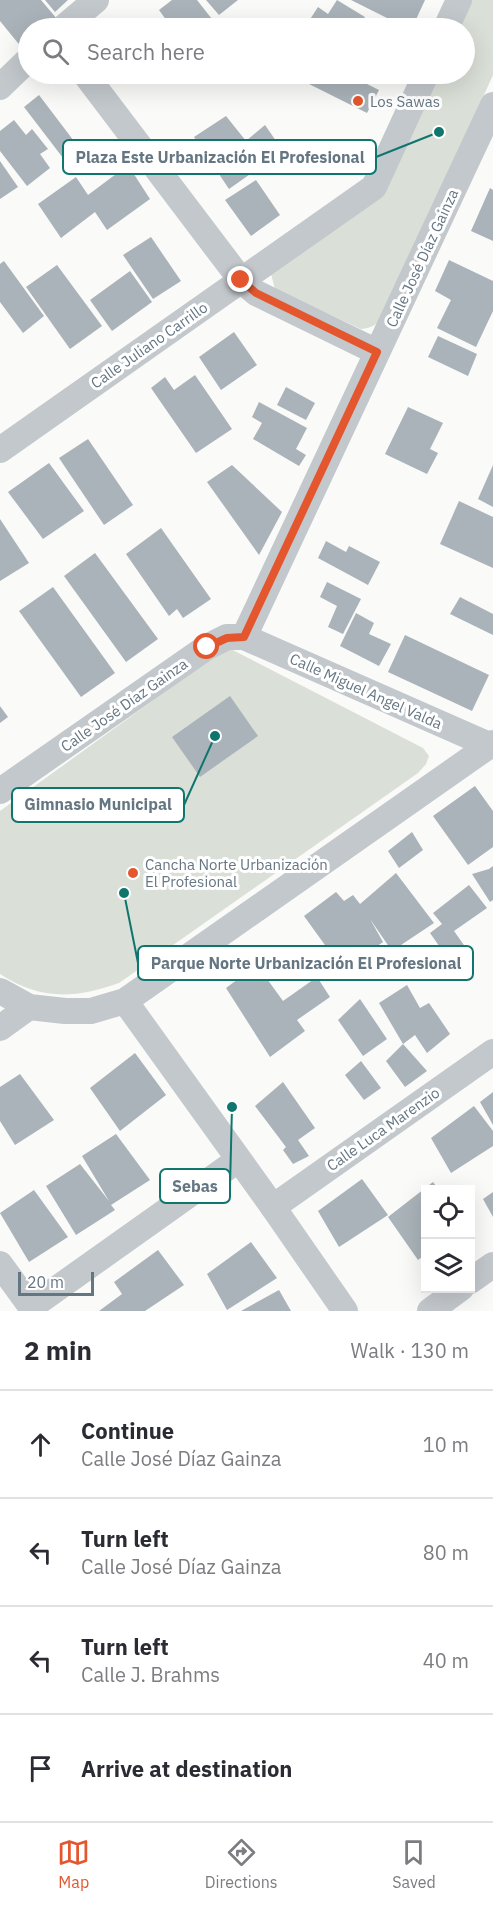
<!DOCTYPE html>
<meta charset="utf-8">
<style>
body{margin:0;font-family:"IBM Plex Sans",sans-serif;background:#f7f7f7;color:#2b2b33}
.controls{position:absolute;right:18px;bottom:18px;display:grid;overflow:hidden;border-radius:0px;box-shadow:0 6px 24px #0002}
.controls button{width:54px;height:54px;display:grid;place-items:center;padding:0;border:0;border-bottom:2px solid #e1e1e2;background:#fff;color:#2b2b33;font:30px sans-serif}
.scale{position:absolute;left:18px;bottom:15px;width:76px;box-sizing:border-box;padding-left:6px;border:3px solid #657683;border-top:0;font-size:16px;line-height:21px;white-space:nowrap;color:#657683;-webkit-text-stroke:4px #fff;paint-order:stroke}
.stop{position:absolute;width:18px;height:18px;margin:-14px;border:4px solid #e4572e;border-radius:50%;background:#fff}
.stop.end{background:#e4572e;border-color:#fff;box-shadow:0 2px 6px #0008}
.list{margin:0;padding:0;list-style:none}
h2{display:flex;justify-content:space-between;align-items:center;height:78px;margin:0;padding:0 24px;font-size:26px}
h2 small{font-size:20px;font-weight:400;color:#7c7c81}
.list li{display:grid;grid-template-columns:39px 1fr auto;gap:18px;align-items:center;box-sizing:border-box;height:108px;padding:0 24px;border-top:2px solid #e1e1e2}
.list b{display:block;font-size:22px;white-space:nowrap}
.list p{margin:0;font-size:20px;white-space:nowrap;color:#7c7c81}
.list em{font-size:20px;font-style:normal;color:#7c7c81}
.icon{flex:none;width:33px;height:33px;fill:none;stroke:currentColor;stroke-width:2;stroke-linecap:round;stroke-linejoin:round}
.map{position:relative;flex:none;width:493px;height:1311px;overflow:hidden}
.search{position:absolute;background:#fff;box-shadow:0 6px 24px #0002;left:18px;right:18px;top:18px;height:66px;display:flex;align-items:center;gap:15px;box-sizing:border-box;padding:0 21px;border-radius:33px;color:#7c7c81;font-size:22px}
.sheet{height:510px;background:#fff}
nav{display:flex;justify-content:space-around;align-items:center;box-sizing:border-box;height:84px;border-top:2px solid #e1e1e2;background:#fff;font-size:16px;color:#7c7c81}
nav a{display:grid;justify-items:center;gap:3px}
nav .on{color:#e4572e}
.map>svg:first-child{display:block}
</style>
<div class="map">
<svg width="493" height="1311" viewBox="0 0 493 1311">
<rect width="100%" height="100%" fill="#fafaf8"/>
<g fill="#dadfd7">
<path d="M471 0H493V75L385 315C378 324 372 328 361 329L275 289 271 274 386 189 438 74H464V28H458Z"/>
<path d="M227 647 423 748 429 756 426 764 418 773 119 983C74 999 40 1000 0 974V811Z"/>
</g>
<g fill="#aab3b9">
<polygon points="0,0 41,0 57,19 46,28 28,28 28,42 22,48 0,21"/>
<polygon points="45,0 68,0 55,12"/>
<polygon points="172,0 197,0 219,28 172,28 159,10"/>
<polygon points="206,0 238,0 219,15"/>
<polygon points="337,0 365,17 358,28 305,27 318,7 328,14"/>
<polygon points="351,0 425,0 412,28 407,28"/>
<polygon points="151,21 156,28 139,28"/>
<polygon points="289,74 347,74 379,90 367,113"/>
<polygon points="39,95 80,149 89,141 98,152 73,171 24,107"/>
<polygon points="226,116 246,141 265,125 283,151 229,189 194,137"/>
<polygon points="14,120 26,135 32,129 48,149 40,154 50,168 27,186 0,151 0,131"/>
<polygon points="0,161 18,187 0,199"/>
<polygon points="128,165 150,199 107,230 95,212 61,238 38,204 76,177 88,195"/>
<polygon points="256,180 280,215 251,236 225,200"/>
<polygon points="490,188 493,190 493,241 471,231"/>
<polygon points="151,237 181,281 153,299 123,255"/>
<polygon points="449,260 493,281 493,311 476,347 437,328 451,300 435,291"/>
<polygon points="4,261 44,316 23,333 0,302 0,264"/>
<polygon points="57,265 102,326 70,349 26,287"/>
<polygon points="130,271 152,302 112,331 90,300"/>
<polygon points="234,332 257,365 221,390 199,357"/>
<polygon points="438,336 477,354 468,376 428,357"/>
<polygon points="195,375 232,429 196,453 151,388 165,377 174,390"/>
<polygon points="286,387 315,403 306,420 277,405"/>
<polygon points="259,402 307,428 296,449 306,455 299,466 253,439 262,423 252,417"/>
<polygon points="408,407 443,423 430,449 438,453 427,474 385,454"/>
<polygon points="88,439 133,505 104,525 59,458"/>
<polygon points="49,463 84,511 43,539 8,492"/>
<polygon points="232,465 282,512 259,555 207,482"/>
<polygon points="493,465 493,507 478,499"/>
<polygon points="459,501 493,517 493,568 440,544"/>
<polygon points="0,519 29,563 0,581"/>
<polygon points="161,528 211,599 183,618 177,609 169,616 126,554"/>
<polygon points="326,541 346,552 349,546 380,562 368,585 318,558"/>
<polygon points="95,553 158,639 126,662 64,576"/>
<polygon points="327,582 361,599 343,634 328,627 337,606 320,597"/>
<polygon points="53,587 115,673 81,697 19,611"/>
<polygon points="460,597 493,614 493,635 450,614"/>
<polygon points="356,613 374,623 369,634 391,644 379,666 340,646"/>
<polygon points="405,635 489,675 472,711 388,672"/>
<polygon points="230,696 258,736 200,777 172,737"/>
<polygon points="0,706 8,717 0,723"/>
<polygon points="475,786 493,811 493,847 468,865 433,816"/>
<polygon points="412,832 423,850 399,868 388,851"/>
<polygon points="493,866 493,900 490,902 472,874 489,869"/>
<polygon points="396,873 434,923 392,951 370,919 383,942 343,970 304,916 336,892 344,901 353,895 360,904"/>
<polygon points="469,885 487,908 454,931 466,948 449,960 430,933 442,924 433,913"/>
<polygon points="257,965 283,1001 317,977 330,997 297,1020 305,1031 270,1057 226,988"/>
<polygon points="407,985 420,1008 429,1003 450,1034 427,1053 415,1035 403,1044 427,1071 405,1087 386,1061 403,1044 379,1003"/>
<polygon points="360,999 387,1039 363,1056 338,1020"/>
<polygon points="135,1053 166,1095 120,1131 90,1088"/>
<polygon points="361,1061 381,1088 364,1100 345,1075"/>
<polygon points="20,1074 54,1120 15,1145 0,1121 0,1087"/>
<polygon points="283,1082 315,1128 298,1140 309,1156 293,1164 283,1150 286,1147 255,1106"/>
<polygon points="493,1092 493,1125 480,1102"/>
<polygon points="474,1106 493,1131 493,1146 451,1173 431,1138"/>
<polygon points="116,1134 150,1180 111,1205 115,1210 76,1235 46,1186 80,1164 109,1201 82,1156"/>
<polygon points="362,1179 388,1215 339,1247 318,1211"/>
<polygon points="433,1182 439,1190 426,1190 426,1254 418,1260 388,1217"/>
<polygon points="34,1190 68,1237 29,1262 0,1213"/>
<polygon points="493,1192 493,1217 483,1199"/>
<polygon points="251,1242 277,1278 227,1310 207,1274"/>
<polygon points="158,1250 184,1285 145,1311 99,1311 122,1294 114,1282"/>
<polygon points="279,1290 291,1311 241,1311"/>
</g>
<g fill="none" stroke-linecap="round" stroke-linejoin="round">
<g stroke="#c3c8cc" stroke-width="26">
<polyline points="63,28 96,0"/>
<polyline points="446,28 459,0"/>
<polyline points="85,74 241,280 256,293 377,352"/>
<polyline points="0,87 28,60"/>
<polyline points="0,450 374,187 426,74"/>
<polyline points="244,637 489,745"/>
<polyline points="0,791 207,647 227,637 244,637 493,105"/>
<polyline points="0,991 29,1007 65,1011 91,1011 125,1001 493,743"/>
<polyline points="125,1001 273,1207 345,1311"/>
<polyline points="0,1028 29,1007"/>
<polyline points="273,1207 493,1052"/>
<polyline points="0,1264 34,1311"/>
<polyline points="470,1281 493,1265"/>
<polyline points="31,1307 238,1160"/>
<polyline points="430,1311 461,1288"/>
</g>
</g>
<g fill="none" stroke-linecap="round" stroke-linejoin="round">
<polyline stroke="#e4572e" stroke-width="8" points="207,647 227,638 244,637 377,352 256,293 241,280"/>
</g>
<g fill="#e4572e" stroke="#fff" stroke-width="2">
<circle cx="358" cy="101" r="6"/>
<circle cx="133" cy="873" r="6"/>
</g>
<g text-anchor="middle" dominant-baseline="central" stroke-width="6" stroke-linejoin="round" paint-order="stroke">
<g font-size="15" fill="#657683" stroke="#fff" text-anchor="start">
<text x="370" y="101">Los Sawas</text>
<text x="145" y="864">Cancha Norte Urbanización<tspan x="145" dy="17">El Profesional</tspan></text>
</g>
<g font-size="15" fill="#657683" stroke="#fff">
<text transform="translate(422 258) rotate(-65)">Calle José Díaz Gainza</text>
<text transform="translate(149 345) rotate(-35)">Calle Juliano Carrillo</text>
<text transform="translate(366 691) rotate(24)">Calle Miguel Angel Valda</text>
<text transform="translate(124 705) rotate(-35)">Calle José Díaz Gainza</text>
<text transform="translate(383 1129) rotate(-35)">Calle Luca Marenzio</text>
</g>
</g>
<path fill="none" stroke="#0f766e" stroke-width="2" d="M439 132L376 157M215 736L184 805M124 893L138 963M232 1107L230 1186"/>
<g fill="#0f766e" stroke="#fff" stroke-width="2">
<circle cx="439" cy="132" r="6"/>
<circle cx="215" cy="736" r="6"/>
<circle cx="124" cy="893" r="6"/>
<circle cx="232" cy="1107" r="6"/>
</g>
<g fill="#fff" stroke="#0f766e" stroke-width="2">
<rect x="63" y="140" width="313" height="34" rx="6"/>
<rect x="12" y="788" width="172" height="34" rx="6"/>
<rect x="138" y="946" width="335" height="34" rx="6"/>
<rect x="160" y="1169" width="70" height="34" rx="6"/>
</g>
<g font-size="16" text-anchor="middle" font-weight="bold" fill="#657683">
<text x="220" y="163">Plaza Este Urbanización El Profesional</text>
<text x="98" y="810">Gimnasio Municipal</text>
<text x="306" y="969">Parque Norte Urbanización El Profesional</text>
<text x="195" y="1192">Sebas</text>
</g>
</svg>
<div class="controls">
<button><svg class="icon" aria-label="locate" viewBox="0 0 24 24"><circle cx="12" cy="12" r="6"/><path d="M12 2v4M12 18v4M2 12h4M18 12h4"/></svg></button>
<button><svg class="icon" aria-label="layers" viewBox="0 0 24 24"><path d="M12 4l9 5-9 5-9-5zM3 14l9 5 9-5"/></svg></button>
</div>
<div class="scale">20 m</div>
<div class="stop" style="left:207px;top:647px"></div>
<div class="stop end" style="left:241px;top:280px"></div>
<div class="search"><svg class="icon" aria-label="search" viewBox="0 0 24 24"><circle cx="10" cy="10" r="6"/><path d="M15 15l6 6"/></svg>Search here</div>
</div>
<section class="sheet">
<h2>2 min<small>Walk · 130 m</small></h2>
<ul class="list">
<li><svg class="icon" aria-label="ahead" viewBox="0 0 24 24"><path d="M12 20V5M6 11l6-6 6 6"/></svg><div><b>Continue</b><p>Calle José Díaz Gainza</p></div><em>10 m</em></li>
<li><svg class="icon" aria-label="left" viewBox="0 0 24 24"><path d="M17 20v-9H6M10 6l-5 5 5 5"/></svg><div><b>Turn left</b><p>Calle José Díaz Gainza</p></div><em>80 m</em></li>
<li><svg class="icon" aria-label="left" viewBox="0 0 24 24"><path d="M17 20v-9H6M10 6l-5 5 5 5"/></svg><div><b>Turn left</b><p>Calle J. Brahms</p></div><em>40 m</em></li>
<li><svg class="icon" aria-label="arrive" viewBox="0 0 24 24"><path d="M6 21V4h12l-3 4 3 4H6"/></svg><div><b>Arrive at destination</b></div></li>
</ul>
</section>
<nav>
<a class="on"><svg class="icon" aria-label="map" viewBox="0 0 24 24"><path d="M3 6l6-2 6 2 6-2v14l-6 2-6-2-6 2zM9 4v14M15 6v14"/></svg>Map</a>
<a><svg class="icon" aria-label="directions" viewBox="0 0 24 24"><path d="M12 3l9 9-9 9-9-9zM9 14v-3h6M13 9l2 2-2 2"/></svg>Directions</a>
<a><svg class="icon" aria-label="saved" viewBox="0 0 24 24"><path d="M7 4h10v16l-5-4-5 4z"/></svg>Saved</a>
</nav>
